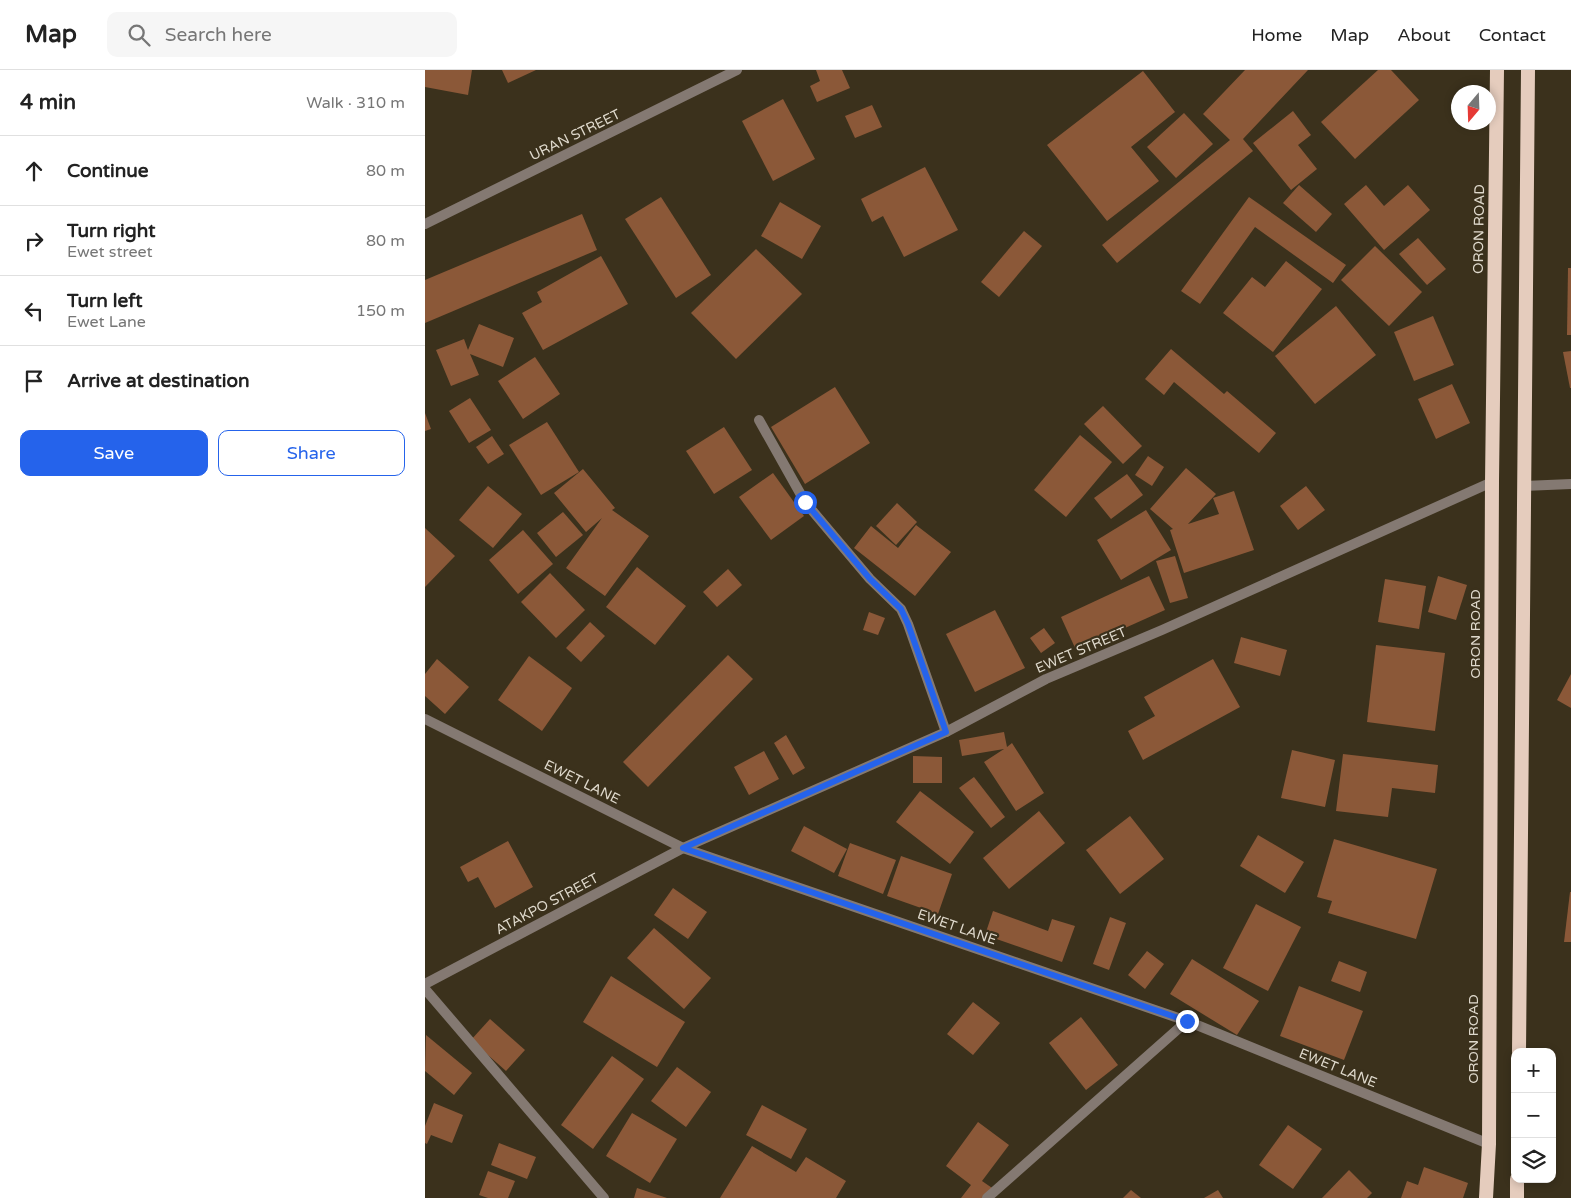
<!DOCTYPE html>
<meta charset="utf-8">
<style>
body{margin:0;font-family:"Varela Round",sans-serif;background:#f6f6f6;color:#222}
.controls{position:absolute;right:15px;bottom:15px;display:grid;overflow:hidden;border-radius:10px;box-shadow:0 2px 8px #0003}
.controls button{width:45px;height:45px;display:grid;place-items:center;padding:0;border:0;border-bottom:1px solid #e0e0e0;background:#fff;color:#222;font:25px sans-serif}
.compass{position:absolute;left:1026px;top:15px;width:45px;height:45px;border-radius:50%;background:#fff;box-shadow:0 2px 8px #0003;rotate:199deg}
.stop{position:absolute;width:15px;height:15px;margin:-11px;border:4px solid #2563eb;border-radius:50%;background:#fff}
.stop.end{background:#2563eb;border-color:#fff;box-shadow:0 1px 5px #0008}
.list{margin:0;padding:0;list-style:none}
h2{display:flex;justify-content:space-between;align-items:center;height:65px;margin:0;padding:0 20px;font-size:21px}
h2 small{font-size:16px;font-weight:400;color:#767676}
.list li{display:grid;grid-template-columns:32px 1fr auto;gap:15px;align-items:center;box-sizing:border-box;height:70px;padding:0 20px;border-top:1px solid #e0e0e0}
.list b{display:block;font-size:19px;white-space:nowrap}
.list p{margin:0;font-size:16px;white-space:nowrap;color:#767676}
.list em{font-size:16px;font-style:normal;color:#767676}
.actions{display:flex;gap:10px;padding:15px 20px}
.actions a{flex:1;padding:11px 0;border:1px solid #2563eb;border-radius:10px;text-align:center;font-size:18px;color:#2563eb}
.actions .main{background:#2563eb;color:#fff}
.icon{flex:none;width:28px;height:28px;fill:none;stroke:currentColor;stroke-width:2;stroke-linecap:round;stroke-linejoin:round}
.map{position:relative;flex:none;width:1146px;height:1128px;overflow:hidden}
header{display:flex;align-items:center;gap:30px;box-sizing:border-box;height:70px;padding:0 25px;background:#fff;border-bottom:1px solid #e0e0e0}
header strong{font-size:24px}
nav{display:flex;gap:28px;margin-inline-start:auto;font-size:18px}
.search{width:350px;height:45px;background:#f6f6f6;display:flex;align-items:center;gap:12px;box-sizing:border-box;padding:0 18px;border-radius:10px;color:#767676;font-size:19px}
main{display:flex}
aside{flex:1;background:#fff}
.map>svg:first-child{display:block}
</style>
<header>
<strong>Map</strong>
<div class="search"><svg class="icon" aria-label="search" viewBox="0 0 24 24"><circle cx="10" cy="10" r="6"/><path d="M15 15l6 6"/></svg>Search here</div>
<nav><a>Home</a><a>Map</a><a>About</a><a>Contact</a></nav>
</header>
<main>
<aside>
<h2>4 min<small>Walk · 310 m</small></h2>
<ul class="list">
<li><svg class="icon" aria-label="ahead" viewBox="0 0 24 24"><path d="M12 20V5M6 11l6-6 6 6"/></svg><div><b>Continue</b></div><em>80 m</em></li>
<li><svg class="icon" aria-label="right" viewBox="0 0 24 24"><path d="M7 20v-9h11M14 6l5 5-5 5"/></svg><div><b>Turn right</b><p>Ewet street</p></div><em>80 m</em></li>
<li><svg class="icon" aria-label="left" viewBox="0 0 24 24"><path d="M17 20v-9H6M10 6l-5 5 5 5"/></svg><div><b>Turn left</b><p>Ewet Lane</p></div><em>150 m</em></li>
<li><svg class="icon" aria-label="arrive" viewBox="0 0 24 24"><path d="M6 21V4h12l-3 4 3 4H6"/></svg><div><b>Arrive at destination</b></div></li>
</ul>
<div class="actions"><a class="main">Save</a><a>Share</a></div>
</aside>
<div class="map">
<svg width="1146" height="1128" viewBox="0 0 1146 1128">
<rect width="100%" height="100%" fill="#3b311c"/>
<g fill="#8b5838">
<polygon points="0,0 47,0 43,25 0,17"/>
<polygon points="77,0 111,0 83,13"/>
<polygon points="391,0 417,0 425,18 392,32 385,16 395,11"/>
<polygon points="820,0 883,0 818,69 828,81 692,193 677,175 805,70 778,44"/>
<polygon points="953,0 966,0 994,30 930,89 896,52"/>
<polygon points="718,1 750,42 706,77 734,111 682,151 622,75"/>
<polygon points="358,29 390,89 348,111 317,51"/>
<polygon points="447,35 457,57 430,68 420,46"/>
<polygon points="868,41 886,65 873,75 892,99 866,120 828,73"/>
<polygon points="759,43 788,74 751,108 722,77"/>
<polygon points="500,97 533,160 479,187 458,146 447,152 436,129"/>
<polygon points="874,115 907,144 891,162 858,133"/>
<polygon points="941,115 959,136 983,115 1005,140 959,180 919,134"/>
<polygon points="236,127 286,205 251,228 200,149"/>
<polygon points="824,127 921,195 908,213 830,157 775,234 756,221"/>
<polygon points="355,132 396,156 377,189 336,166"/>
<polygon points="157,144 172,180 0,253 0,210"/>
<polygon points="599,161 617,176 574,227 556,212"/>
<polygon points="993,168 1021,199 1002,215 974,184"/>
<polygon points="950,176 997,222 964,256 916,210"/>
<polygon points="331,179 377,224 311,289 266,243"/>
<polygon points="176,186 203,234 118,280 97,243 117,232 112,222"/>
<polygon points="861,191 897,219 848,282 798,243 827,207 840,217"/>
<polygon points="1143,198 1146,198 1146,265 1142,265"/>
<polygon points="911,236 951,285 890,334 850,286"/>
<polygon points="1008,246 1029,295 989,311 969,262"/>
<polygon points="54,254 89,268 78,297 45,284 54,305 26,316 11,280 39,269 43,280"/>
<polygon points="746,279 799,324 802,321 851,363 834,383 749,312 739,325 720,309"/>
<polygon points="1146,281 1146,318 1145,318 1138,282"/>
<polygon points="110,287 135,324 98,349 73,311"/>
<polygon points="1027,314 1045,353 1011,369 993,329"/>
<polygon points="410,317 445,373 380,414 346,357"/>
<polygon points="45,328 66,360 44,373 24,341"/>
<polygon points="678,336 717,376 698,394 659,354"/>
<polygon points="0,343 6,359 0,361"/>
<polygon points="122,352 154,402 116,425 84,375"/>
<polygon points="299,357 327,400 289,424 261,381"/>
<polygon points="655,365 687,392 641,447 609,420"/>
<polygon points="67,366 79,384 63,394 51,377"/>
<polygon points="723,386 739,397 727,416 710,405"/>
<polygon points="761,398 791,424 763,454 794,444 788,428 809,421 829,480 759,503 745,460 748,459 725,439"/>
<polygon points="158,399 190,438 187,440 224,466 180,526 141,498 177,448 161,462 129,423"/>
<polygon points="348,403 379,446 346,470 314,427"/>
<polygon points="702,404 718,425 686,449 669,428"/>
<polygon points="63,416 97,444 68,478 34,450"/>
<polygon points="881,416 900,440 873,460 855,436"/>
<polygon points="472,433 492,452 471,475 451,456"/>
<polygon points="721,440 746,480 696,510 672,470"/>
<polygon points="138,442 158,465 131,487 112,463"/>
<polygon points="491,455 526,482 490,526 429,478 446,456 473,478"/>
<polygon points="0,458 30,486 0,517"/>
<polygon points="98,460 128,494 93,524 64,490"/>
<polygon points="750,486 763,528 745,533 731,491"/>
<polygon points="212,497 261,536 230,575 181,537"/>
<polygon points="303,499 317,515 292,537 278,522"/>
<polygon points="125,503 160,540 131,568 96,532"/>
<polygon points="724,506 740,540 651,580 636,547"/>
<polygon points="1013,506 1042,515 1031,550 1003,542"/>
<polygon points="960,509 1001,516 994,559 953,552"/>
<polygon points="570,540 600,598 550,622 521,564"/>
<polygon points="444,542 460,548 453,565 438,560"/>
<polygon points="165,552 180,566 156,592 141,578"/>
<polygon points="619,558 630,573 616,583 605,568"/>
<polygon points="816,567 862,580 855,606 809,593"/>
<polygon points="951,575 1020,583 1010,661 942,652"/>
<polygon points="303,585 328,609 223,717 198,692"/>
<polygon points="104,586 147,618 117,661 73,630"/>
<polygon points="12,589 44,617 20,644 0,626 0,604"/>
<polygon points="788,589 815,637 718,690 703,661 730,646 719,627"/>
<polygon points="1146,604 1146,638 1132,630"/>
<polygon points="579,662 582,677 587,673 619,723 591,741 559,692 579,679 537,686 534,670"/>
<polygon points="361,665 380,698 368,705 349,673"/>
<polygon points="867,680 910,690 900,737 856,728"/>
<polygon points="339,681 354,709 324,725 309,697"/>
<polygon points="918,684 1013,695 1010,723 967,718 963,747 911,741"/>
<polygon points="488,686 517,687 517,713 488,713"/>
<polygon points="549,707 580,747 566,758 534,718"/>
<polygon points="495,721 549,762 525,794 471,752"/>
<polygon points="614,741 640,773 584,819 558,788"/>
<polygon points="705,746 739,789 695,824 661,780"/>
<polygon points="379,756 422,779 409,803 366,781"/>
<polygon points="833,765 879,792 860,823 815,796"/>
<polygon points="909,769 1012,799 991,869 903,843 907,831 892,827"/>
<polygon points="83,771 108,817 70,838 53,807 43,812 35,797"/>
<polygon points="425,773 471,790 458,824 413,806"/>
<polygon points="476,786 527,804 513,844 462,826"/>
<polygon points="248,818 282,842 263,869 229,845"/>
<polygon points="1145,822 1146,822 1146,872 1139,872"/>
<polygon points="831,834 876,857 843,921 798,898"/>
<polygon points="568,841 623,861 627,849 650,856 637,892 560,865"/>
<polygon points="685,847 701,853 684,900 668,894"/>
<polygon points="229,858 286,908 259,939 202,888"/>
<polygon points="722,881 739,894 720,919 703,905"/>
<polygon points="767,889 834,931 812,965 745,924"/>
<polygon points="914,891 942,902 935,922 906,911"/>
<polygon points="186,906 260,952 232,997 158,952"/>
<polygon points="874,916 938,941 919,990 855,966"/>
<polygon points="548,932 575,953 548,985 522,964"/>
<polygon points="656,947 693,995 661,1020 624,973"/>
<polygon points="65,949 100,980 81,1001 46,970"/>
<polygon points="1,965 47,1003 29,1025 0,1001"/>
<polygon points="187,986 219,1009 168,1079 136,1055"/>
<polygon points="252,997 286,1022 261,1057 226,1031"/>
<polygon points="9,1033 38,1045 27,1073 6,1065 2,1074 0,1073 0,1056"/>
<polygon points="337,1035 382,1059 366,1089 321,1065"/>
<polygon points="207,1043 252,1069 225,1113 181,1086"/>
<polygon points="553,1052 584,1075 557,1111 570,1120 564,1128 536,1128 546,1115 521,1096"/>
<polygon points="863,1055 897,1079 868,1119 834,1095"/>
<polygon points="74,1073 111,1087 102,1109 66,1095"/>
<polygon points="327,1076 371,1102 381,1087 421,1111 411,1128 295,1128"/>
<polygon points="999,1097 1043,1113 1038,1128 976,1128 982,1111 993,1115"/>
<polygon points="924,1100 947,1123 942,1128 897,1128"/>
<polygon points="63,1101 90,1111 83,1128 63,1128 54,1125"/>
<polygon points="212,1118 242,1128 209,1128"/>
<polygon points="706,1120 716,1128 698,1128"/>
<polygon points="793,1120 798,1128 779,1128"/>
</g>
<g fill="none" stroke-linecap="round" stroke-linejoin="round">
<g stroke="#847972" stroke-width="10">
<polyline points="334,350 380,432 445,509 476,539 483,554 521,662"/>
<polyline points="1098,416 1146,414"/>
<polyline points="0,649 258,778 762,951 1064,1074"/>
<polyline points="0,914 258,778 521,662 621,609 737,560 1067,412"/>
<polyline points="0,919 179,1128"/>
<polyline points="562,1128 762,951"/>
</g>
<polyline stroke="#847972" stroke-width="10" points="0,154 312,0"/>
<g stroke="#e5ccbd" stroke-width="14">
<polyline points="1094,982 1103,0"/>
<polyline points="1061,1128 1064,1074 1067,412 1072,0"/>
<polyline points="1092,1128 1092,1109"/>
</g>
</g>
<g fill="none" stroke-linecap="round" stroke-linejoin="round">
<polyline stroke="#2563eb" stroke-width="6" points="380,432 445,509 476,539 483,554 521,662 258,778 762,951"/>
</g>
<g text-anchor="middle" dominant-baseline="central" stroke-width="4.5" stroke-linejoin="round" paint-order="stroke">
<g font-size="14" fill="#dfd9cc" stroke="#3b311c">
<text transform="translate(150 65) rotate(-26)">URAN STREET</text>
<text transform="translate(1054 159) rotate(-89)">ORON ROAD</text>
<text transform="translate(1050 564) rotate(-90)">ORON ROAD</text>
<text transform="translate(656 580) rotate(-23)">EWET STREET</text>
<text transform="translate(157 712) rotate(26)">EWET LANE</text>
<text transform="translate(122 834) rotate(-28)">ATAKPO STREET</text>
<text transform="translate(532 857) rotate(19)">EWET LANE</text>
<text transform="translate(1048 969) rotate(-90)">ORON ROAD</text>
<text transform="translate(913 998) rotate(22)">EWET LANE</text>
</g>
</g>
</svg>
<div class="controls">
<button>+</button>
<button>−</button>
<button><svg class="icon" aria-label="layers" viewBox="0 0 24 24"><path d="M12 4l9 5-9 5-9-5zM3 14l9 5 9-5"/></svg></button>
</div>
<svg class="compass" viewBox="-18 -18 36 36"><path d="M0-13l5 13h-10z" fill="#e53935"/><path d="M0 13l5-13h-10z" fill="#767676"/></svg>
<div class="stop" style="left:380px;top:432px"></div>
<div class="stop end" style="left:762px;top:951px"></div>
</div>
</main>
